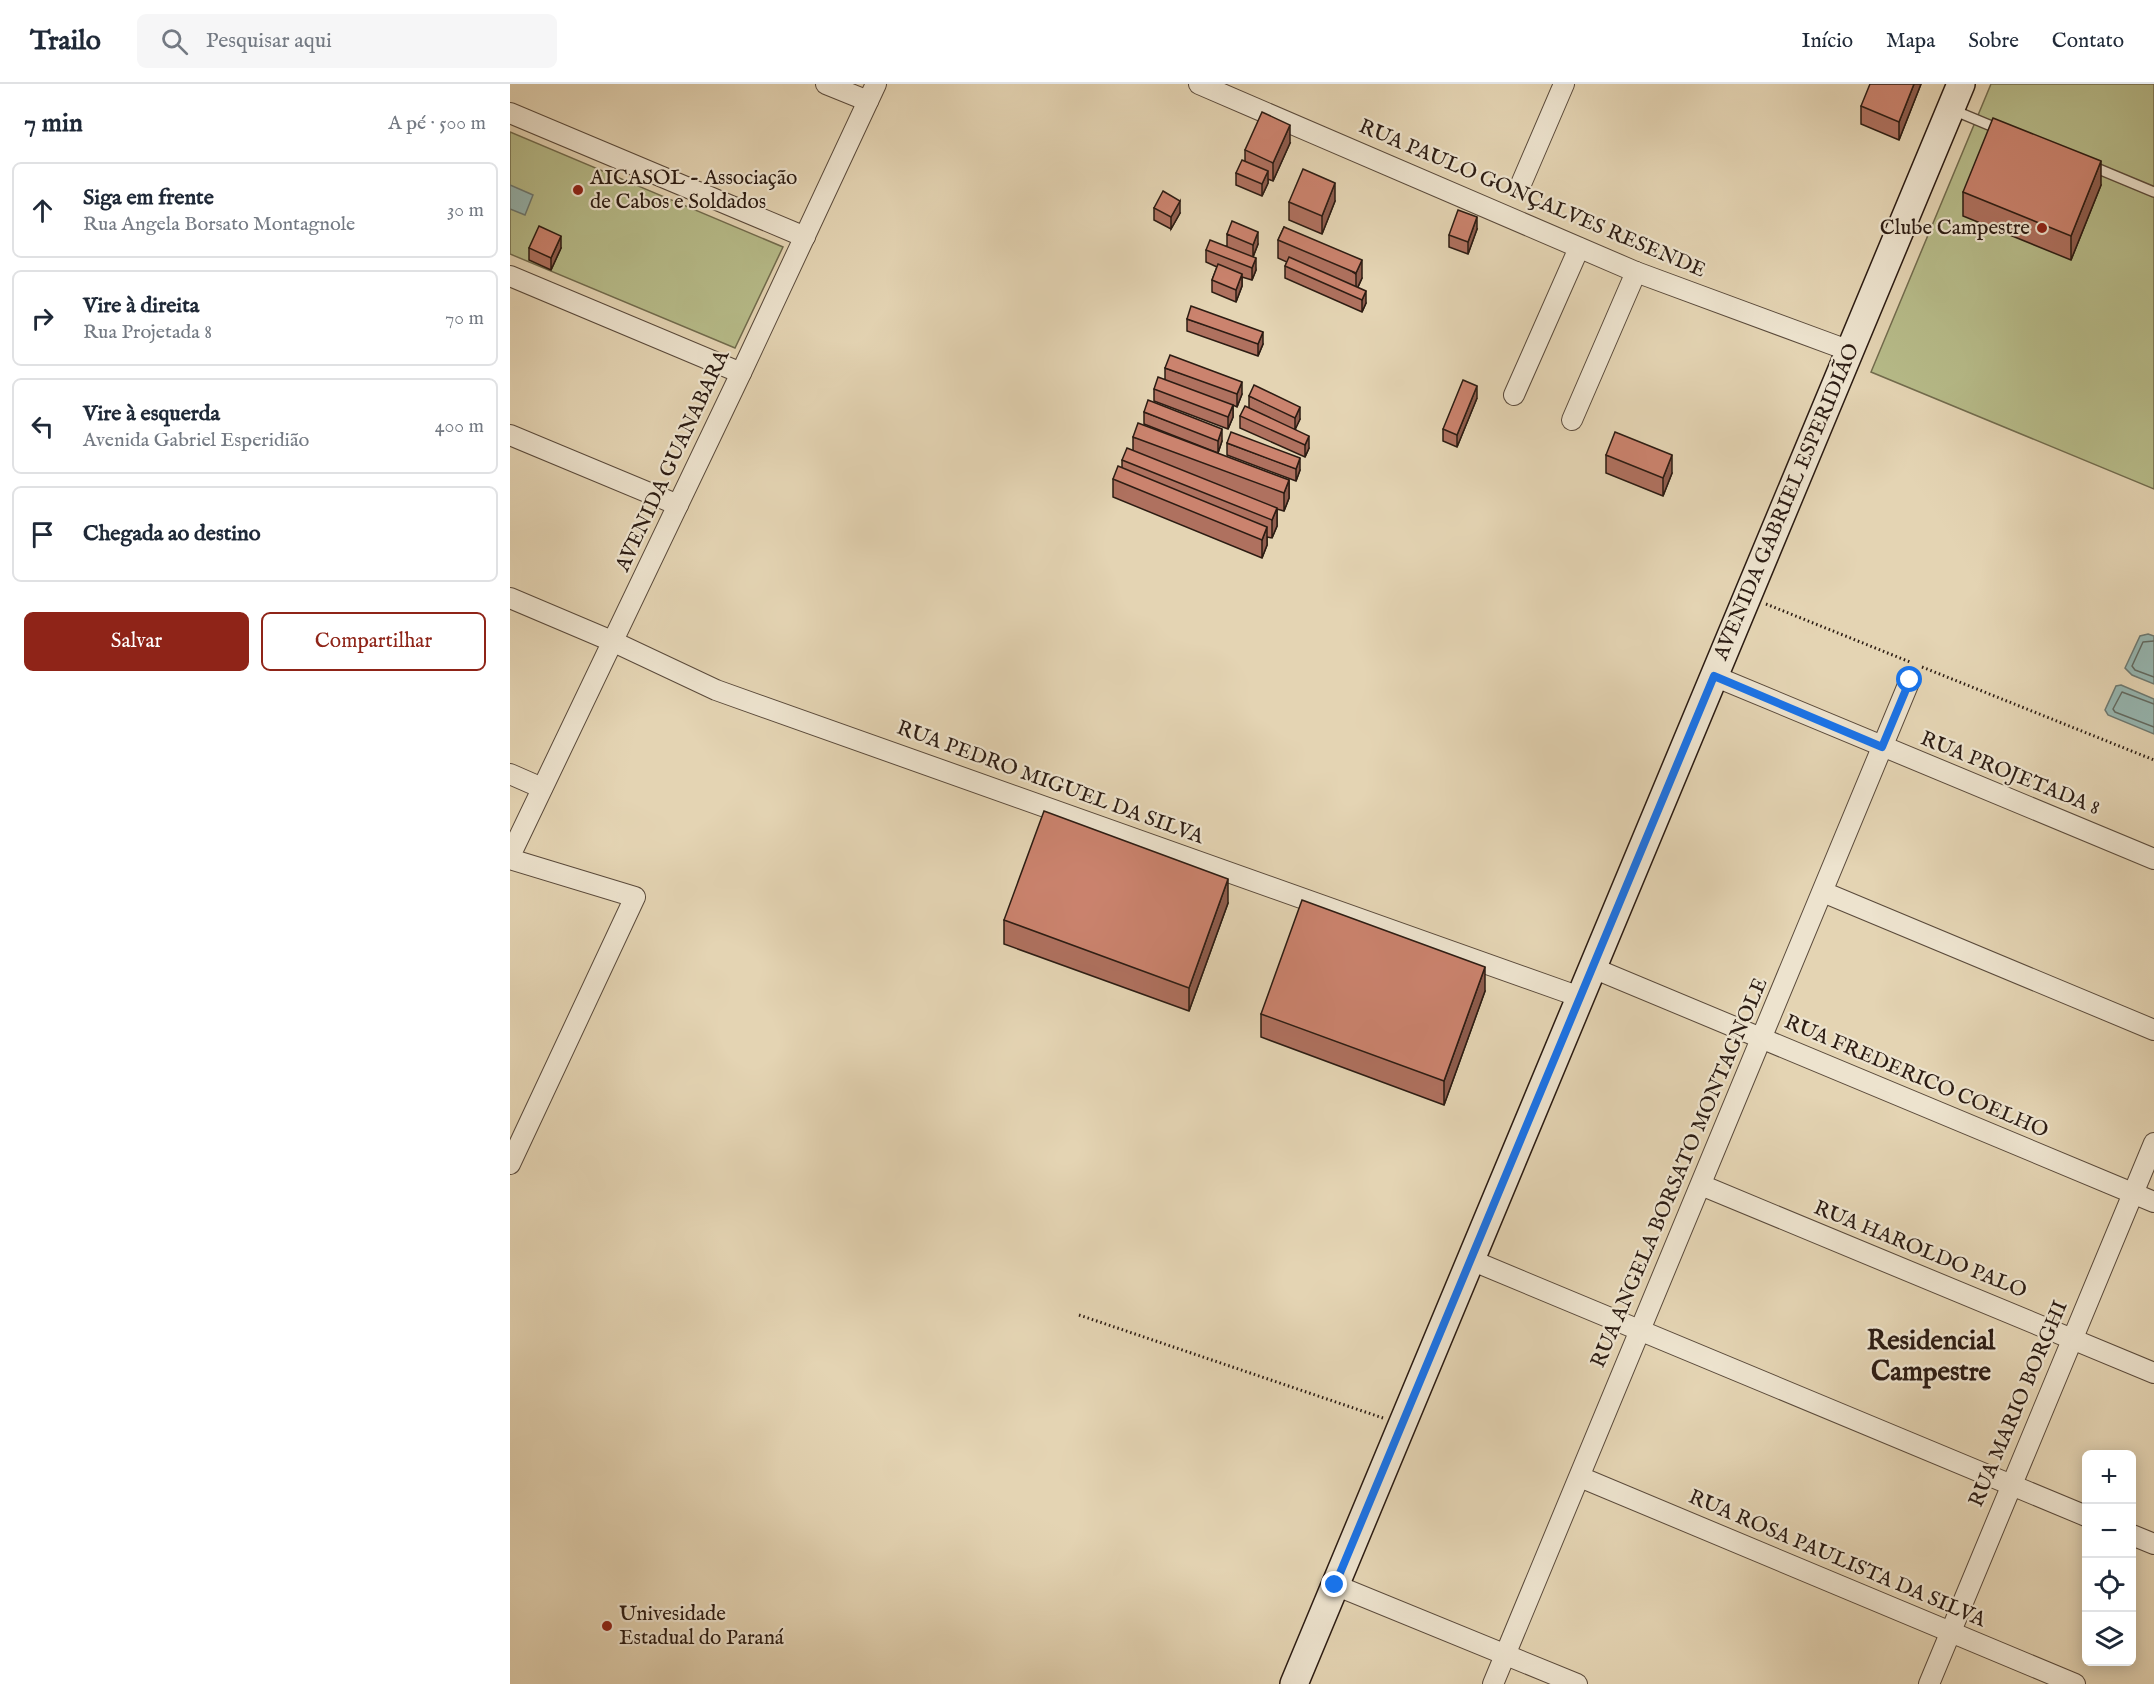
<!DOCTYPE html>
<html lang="pt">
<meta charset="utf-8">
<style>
body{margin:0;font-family:"IM FELL English",serif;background:#f6f6f7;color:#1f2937}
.controls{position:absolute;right:18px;bottom:18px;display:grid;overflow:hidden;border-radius:9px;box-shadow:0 3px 15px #0003}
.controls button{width:54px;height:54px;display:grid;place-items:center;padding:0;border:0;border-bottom:2px solid #e0e1e3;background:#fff;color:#1f2937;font:30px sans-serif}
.stop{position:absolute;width:18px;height:18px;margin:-14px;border:4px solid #1a73e8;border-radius:50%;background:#fff}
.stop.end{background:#1a73e8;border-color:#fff;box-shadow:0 2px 6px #0008}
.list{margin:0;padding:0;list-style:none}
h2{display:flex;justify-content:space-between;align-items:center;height:78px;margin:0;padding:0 24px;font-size:26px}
h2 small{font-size:20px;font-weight:400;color:#747a83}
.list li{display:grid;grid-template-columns:39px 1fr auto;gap:18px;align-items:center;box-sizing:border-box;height:96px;margin:0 12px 12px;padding:0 12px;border:2px solid #e0e1e3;border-radius:9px}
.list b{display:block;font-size:22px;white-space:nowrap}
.list p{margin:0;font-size:20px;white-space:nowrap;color:#747a83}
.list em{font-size:20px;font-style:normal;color:#747a83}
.actions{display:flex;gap:12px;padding:18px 24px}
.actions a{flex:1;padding:14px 0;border:2px solid #8f2418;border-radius:9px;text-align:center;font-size:21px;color:#8f2418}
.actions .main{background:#8f2418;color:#fff}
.icon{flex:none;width:33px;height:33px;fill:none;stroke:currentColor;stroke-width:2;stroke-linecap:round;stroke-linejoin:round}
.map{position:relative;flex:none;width:1644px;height:1600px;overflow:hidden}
header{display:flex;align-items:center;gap:36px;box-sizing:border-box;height:84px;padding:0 30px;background:#fff;border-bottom:2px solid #e0e1e3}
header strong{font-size:28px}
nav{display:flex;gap:33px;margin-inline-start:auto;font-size:21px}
.search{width:420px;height:54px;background:#f6f6f7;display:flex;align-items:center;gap:15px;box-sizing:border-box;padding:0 21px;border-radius:9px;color:#747a83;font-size:22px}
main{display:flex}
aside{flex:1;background:#fff}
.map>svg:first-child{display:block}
</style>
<header>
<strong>Trailo</strong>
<div class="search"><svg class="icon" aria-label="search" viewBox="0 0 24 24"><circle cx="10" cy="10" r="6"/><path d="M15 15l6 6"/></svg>Pesquisar aqui</div>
<nav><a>Início</a><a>Mapa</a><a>Sobre</a><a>Contato</a></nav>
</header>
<main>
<aside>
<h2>7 min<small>A pé · 500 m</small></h2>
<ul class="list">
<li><svg class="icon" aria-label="ahead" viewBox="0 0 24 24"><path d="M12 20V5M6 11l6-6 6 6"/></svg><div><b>Siga em frente</b><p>Rua Angela Borsato Montagnole</p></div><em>30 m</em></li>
<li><svg class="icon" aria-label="right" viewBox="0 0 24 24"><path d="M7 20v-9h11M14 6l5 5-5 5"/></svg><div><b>Vire à direita</b><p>Rua Projetada 8</p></div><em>70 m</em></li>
<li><svg class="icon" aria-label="left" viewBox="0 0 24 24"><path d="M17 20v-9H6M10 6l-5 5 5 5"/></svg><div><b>Vire à esquerda</b><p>Avenida Gabriel Esperidião</p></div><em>400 m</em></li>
<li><svg class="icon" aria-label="arrive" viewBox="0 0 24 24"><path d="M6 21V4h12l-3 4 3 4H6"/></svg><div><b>Chegada ao destino</b></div></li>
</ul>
<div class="actions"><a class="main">Salvar</a><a>Compartilhar</a></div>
</aside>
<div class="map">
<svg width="1644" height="1600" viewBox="0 0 1644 1600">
<rect width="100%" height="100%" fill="#e4d4b3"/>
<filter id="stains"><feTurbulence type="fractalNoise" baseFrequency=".00333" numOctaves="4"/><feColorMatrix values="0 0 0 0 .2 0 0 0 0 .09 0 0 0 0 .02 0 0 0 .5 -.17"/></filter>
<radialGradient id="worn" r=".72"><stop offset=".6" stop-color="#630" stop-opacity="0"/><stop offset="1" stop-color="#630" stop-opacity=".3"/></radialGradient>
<g fill="#b7bc8a" stroke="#726c4e" stroke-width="1.5">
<polygon points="1481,0 1644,0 1644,405 1361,288"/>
<polygon points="0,48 273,163 225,264 0,170"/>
</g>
<g fill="#96b7b2" stroke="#6c7972" stroke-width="1.5">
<polygon points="0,101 23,111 15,131 0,125"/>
<polygon points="1638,550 1644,552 1644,600 1622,591 1615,584 1630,552"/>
<polygon points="1611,601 1644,615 1644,650 1598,631 1595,626 1606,602"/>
</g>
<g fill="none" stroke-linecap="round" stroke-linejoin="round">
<g stroke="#616a62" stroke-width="1.5">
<polyline points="1644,557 1633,558 1622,582 1625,586 1644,593"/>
<polyline points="1644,620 1612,608 1603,625 1605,628 1644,643"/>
</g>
<defs>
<g id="lane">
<polyline points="1443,26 1491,46"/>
<polyline points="1579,81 1644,108"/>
</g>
<g id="street">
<polyline points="316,0 358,17"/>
<polyline points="689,0 1126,188 1340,267"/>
<polyline points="0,29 295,153"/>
<polyline points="1011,100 1054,0"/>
<polyline points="0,192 231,289"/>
<polyline points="1004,311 1069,164"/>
<polyline points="1062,336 1126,188"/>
<polyline points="0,351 168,421"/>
<polyline points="0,514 104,558 206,606 1070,913"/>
<polyline points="1204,592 1644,775"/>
<polyline points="0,690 32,704"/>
<polyline points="0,772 231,289 366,0"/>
<polyline points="0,775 125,813 0,1080"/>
<polyline points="1313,808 1644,946"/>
<polyline points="1083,884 1644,1118"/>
<polyline points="1191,1101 1644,1289"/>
<polyline points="961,1176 1576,1432"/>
<polyline points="1070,1393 1565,1600"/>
<polyline points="1622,1451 1644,1460"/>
<polyline points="825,1501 1067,1600"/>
<polyline points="983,1600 1400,596"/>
<polyline points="1419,1600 1644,1059"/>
</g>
<polyline id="secondary" points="784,1600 1451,0"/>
</defs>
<use href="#lane" stroke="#5a4a3b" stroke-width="12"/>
<use href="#street" stroke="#5a4a3b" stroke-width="22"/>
<use href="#secondary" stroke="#2c1c13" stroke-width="30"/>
<g stroke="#2c1c13" stroke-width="3" stroke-dasharray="1.5 3" stroke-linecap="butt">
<polyline points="1256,520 1400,578"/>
<polyline points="1412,583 1644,676"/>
<polyline points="569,1231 873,1334"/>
</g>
<use href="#lane" stroke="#ede3ce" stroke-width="9"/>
<use href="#street" stroke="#ede3ce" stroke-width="20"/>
<use href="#secondary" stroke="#ede3ce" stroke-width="27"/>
</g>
<g fill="#af715f" stroke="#2c1c13" stroke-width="1.5">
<polygon points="1411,0 1389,56 1351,40 1351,22"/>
<polygon points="780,59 763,97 758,95 758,99 752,112 726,101 726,89 735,77 735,66"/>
<polygon points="1591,101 1561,176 1453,132 1453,108"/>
<polygon points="825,117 812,150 779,136 779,118"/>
<polygon points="644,124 670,129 661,145 644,136"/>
<polygon points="774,143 852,194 848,203 856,219 852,228 775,194 775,182 777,178 768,174 768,156"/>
<polygon points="967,145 958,170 939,163 939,151"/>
<polygon points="717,150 748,160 743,173 746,186 742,196 732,193 732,202 726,218 702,208 702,196 707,183 696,178 696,166 717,162"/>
<polygon points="19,164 51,164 41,186 19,176"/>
<polygon points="677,235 753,260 748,272 677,247"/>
<polygon points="655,284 732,310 727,323 723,321 723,333 718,345 644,317 644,305 655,295"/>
<polygon points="739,312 790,335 785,345 799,364 795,373 730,344 730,332 739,324"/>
<polygon points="967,314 947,363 933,357 933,345"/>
<polygon points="634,328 712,357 708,369 634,340"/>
<polygon points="623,353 779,396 779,414 774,427 767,425 767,442 762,454 757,453 757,461 752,474 603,413 603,395 612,383 612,376 623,366"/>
<polygon points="717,359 790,386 786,397 717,371"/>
<polygon points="1096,371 1162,389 1153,412 1096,389"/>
<polygon points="718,819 679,927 494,860 494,836"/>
<polygon points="975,907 934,1021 751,953 751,930"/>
</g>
<g fill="#8e5c4d" stroke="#2c1c13" stroke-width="1.5">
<polygon points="1404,0 1411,0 1389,56 1389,38"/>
<polygon points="780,41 780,59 763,97 763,79"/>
<polygon points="1591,77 1591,101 1561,176 1561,152"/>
<polygon points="758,87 758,99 752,112 752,100"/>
<polygon points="825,99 825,117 812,150 812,132"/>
<polygon points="670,117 670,129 661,145 661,133"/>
<polygon points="967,133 967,145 958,170 958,158"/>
<polygon points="748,148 748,160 743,173 743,161"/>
<polygon points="51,152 51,164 41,186 41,174"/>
<polygon points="746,174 746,186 742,196 742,184"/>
<polygon points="852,176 852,194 846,207 846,189"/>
<polygon points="732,190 732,202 726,218 726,206"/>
<polygon points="856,207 856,219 852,228 852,216"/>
<polygon points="753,248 753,260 748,272 748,260"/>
<polygon points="732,298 732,310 727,323 727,310"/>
<polygon points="967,302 967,314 947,363 947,351"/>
<polygon points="723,321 723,333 718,345 718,333"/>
<polygon points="790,323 790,335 785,346 785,334"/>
<polygon points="712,345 712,357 708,369 708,357"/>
<polygon points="799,352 799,364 795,373 795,361"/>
<polygon points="1162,371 1162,389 1153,412 1153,394"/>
<polygon points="790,374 790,386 786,397 786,385"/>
<polygon points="779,396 779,414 774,427 774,409"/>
<polygon points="767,424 767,442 762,454 762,436"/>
<polygon points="757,443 757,461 752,474 752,456"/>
<polygon points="718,795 718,819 679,927 679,904"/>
<polygon points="975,883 975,907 934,1021 934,997"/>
</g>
<g fill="#cb836e" stroke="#2c1c13" stroke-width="1.5">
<polygon points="1360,0 1404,0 1389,38 1351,22"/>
<polygon points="752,28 780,41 763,79 735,66"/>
<polygon points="1483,34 1591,77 1561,152 1453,108"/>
<polygon points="732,76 758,87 752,100 726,89"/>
<polygon points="793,85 825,99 812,132 779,118"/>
<polygon points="653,107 670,117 661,133 644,124"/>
<polygon points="948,126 967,133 958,158 939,151"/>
<polygon points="722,137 748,148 743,161 717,150"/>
<polygon points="29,142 51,152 41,174 19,164"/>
<polygon points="774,143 852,176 846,189 768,156"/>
<polygon points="700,156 746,174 742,184 696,166"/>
<polygon points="779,173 856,207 852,216 775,182"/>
<polygon points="708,180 732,190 726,206 702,196"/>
<polygon points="681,222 753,248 748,260 677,235"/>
<polygon points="660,271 732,298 727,310 655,284"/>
<polygon points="648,293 723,321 718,333 644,305"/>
<polygon points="953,296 967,302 947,351 933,345"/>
<polygon points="744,301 790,323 785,334 739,312"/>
<polygon points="638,316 712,345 708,357 634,328"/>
<polygon points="735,322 799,352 795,361 730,332"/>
<polygon points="628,339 779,396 774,409 623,353"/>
<polygon points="721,348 790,374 786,385 717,359"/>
<polygon points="1105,348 1162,371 1153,394 1096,371"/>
<polygon points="617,364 767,424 762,436 612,376"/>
<polygon points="608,382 757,443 752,456 603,395"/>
<polygon points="534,727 718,795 679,904 494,836"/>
<polygon points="792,816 975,883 934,997 751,930"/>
</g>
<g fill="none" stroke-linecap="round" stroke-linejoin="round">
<polyline stroke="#1a73e8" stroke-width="8" points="825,1501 1204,592 1372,663 1400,596"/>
</g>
<g fill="#8f2418" stroke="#ede3ce" stroke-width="2">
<circle cx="68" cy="106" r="6"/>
<circle cx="1532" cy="144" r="6"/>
<circle cx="97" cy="1542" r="6"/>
</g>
<g text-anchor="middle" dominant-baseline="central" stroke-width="4.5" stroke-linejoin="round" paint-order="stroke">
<g font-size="21" fill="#2c1c13" stroke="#ede3ce" text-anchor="start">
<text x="80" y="94">AICASOL - Associação<tspan x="80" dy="24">de Cabos e Soldados</tspan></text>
<text x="1520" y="144" text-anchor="end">Clube Campestre</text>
<text x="109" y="1530">Univesidade<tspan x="109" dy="24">Estadual do Paraná</tspan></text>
</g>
<g font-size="21" fill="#2c1c13" stroke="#ede3ce">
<text transform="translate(1022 115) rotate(23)">RUA PAULO GONÇALVES RESENDE</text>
<text transform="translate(163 377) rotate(-65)">AVENIDA GUANABARA</text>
<text transform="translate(1277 418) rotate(-67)">AVENIDA GABRIEL ESPERIDIÃO</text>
<text transform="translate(1500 690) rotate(22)">RUA PROJETADA 8</text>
<text transform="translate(540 699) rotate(20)">RUA PEDRO MIGUEL DA SILVA</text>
<text transform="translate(1406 993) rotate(23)">RUA FREDERICO COELHO</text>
<text transform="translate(1170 1089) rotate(-67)">RUA ANGELA BORSATO MONTAGNOLE</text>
<text transform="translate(1410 1166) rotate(22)">RUA HAROLDO PALO</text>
<text transform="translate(1509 1320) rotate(-67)">RUA MARIO BORGHI</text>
<text transform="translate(1327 1475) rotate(23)">RUA ROSA PAULISTA DA SILVA</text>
</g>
<g font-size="27" font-weight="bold" fill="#2c1c13" stroke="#ede3ce">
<text x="1421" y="1258">Residencial<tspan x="1421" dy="31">Campestre</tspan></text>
</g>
</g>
<rect width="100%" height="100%" filter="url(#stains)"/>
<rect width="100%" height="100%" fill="url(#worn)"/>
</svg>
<div class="controls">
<button>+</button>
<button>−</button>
<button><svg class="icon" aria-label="locate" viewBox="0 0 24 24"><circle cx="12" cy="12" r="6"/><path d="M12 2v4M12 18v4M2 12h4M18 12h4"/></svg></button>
<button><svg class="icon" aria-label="layers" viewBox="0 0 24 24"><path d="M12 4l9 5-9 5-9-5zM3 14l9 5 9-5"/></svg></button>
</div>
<div class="stop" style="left:1400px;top:596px"></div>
<div class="stop end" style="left:825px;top:1501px"></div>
</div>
</main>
